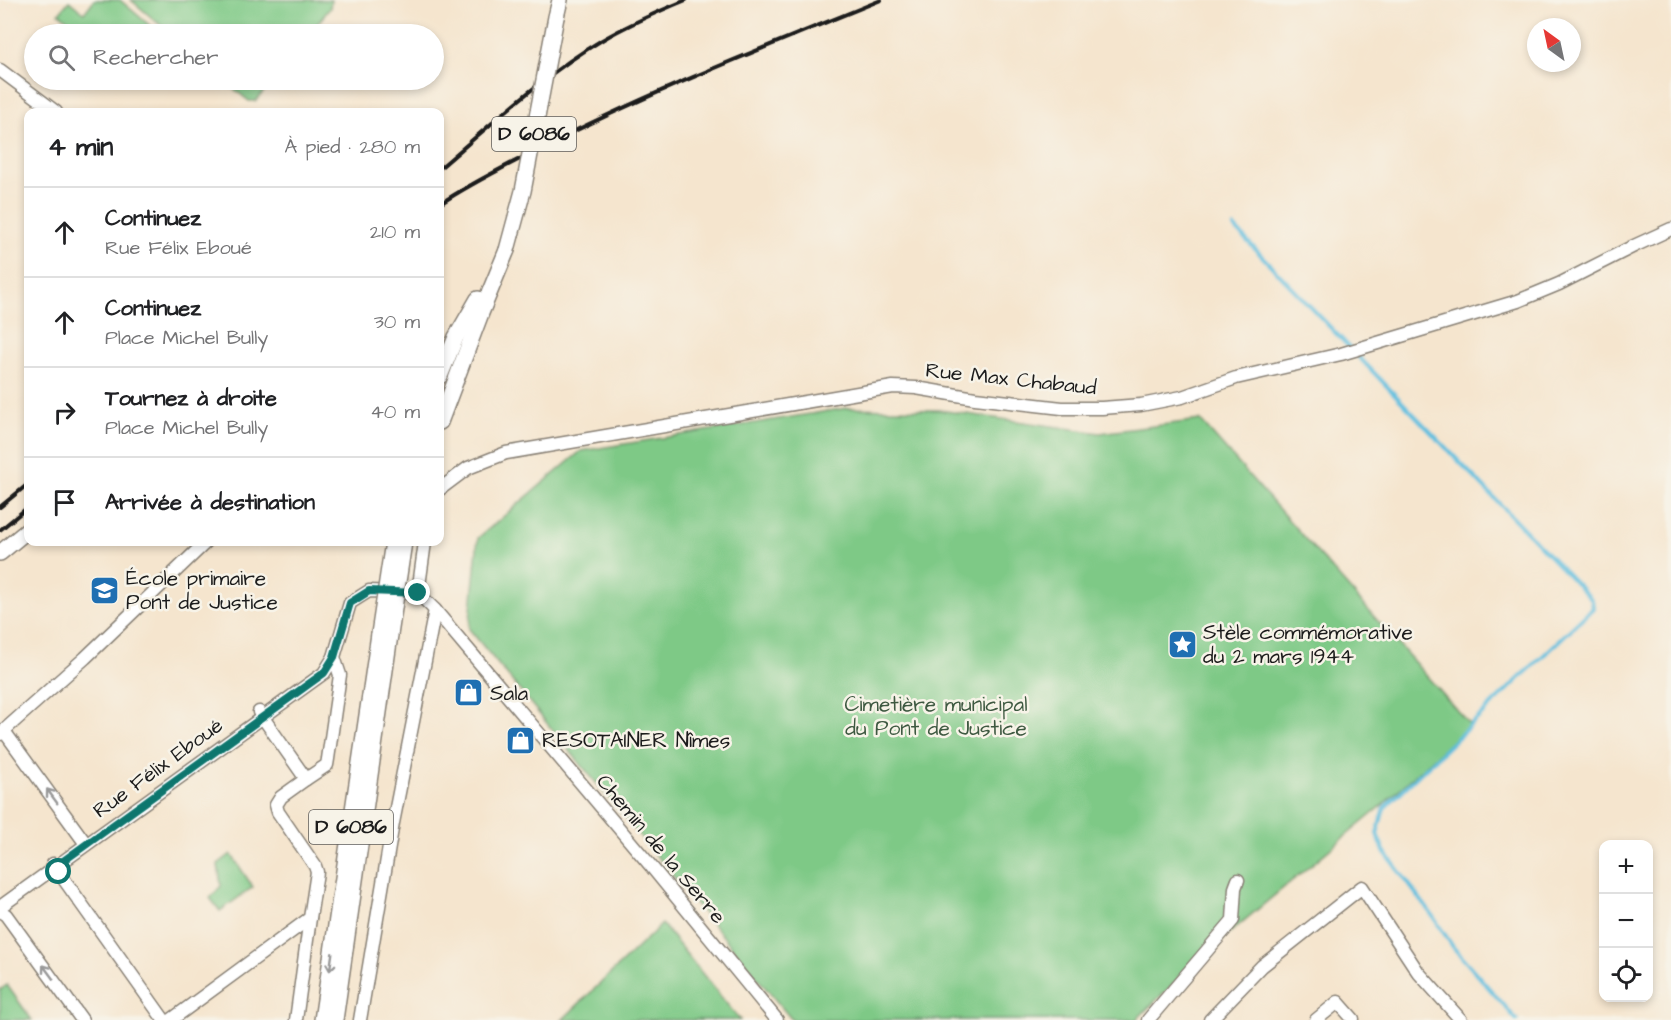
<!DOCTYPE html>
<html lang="fr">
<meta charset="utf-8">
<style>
body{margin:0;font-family:"Architects Daughter",sans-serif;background:#f2f2f2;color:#202124}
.controls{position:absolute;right:18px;bottom:18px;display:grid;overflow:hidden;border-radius:12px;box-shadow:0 3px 9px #0003}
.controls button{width:54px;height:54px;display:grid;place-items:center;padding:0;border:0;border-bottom:2px solid #e0e0e0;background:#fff;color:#202124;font:30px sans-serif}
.compass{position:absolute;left:1527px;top:18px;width:54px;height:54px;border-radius:50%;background:#fff;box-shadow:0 3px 9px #0003;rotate:327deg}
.stop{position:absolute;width:18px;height:18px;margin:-14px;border:4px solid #0f766e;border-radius:50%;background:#fff}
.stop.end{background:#0f766e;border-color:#fff;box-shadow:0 2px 6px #0008}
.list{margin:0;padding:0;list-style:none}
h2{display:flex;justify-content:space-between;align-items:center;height:78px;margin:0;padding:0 24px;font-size:26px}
h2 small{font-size:20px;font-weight:400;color:#757577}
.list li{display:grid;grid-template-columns:39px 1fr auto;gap:18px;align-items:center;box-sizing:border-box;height:90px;padding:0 24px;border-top:2px solid #e0e0e0}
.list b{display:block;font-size:22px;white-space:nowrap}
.list p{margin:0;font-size:20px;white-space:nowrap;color:#757577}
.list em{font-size:20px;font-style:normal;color:#757577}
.icon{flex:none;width:33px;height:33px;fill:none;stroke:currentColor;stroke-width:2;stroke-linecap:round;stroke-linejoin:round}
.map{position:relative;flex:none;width:1671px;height:1020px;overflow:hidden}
.search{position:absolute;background:#fff;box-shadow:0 3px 9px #0003;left:24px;top:24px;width:420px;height:66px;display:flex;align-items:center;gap:15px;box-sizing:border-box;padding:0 21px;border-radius:33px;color:#757577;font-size:22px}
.panel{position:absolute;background:#fff;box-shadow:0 3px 9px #0003;left:24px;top:108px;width:420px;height:438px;border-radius:12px}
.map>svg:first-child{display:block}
</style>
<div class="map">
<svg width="1671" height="1020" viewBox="0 0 1671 1020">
<rect width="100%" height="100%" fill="#f7f3e8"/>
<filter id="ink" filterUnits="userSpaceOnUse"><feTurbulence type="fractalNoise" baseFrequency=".0167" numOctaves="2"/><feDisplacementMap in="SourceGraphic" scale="12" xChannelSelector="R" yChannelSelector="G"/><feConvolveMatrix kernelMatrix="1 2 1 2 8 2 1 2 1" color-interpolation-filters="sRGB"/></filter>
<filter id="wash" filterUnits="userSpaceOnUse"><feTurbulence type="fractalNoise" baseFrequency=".008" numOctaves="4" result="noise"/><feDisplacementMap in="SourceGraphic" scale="24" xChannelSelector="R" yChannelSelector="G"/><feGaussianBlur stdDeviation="1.35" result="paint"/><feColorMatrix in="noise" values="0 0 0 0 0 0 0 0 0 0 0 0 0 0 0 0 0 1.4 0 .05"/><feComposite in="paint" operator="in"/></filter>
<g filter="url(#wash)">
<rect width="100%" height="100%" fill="#f5e5ce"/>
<g fill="#7ec986" stroke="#4d7251" stroke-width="1.5">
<polygon points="94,0 120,0 160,34 109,34 107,33 105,34 86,34 59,13 69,1 84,13"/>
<polygon points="131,0 331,0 330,8 309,34 171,34"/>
<polygon points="223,80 273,80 256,101 249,101"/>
<polygon points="847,408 939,410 1100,433 1200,420 1470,725 1377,810 1203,955 1136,1020 792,1020 469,629 478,538 581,451"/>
<polygon points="231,854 253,887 220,911 210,898 221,886 218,864"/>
<polygon points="662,924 740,1020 562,1020"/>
<polygon points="7,985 32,1020 0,1020 0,990"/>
</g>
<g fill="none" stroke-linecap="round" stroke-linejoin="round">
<g stroke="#61bfdf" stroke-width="4">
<polyline points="1234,227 1350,348"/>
<polyline points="1355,353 1592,600 1593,608 1384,808 1377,834 1384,851 1432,915 1453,947 1517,1020"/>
</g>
</g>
</g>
<g filter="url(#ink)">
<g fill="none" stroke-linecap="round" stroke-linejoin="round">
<defs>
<g id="minor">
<polyline points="0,70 56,112"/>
<polyline points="440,489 468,468 506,453 893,387 916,388 975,398 1062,408 1102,408 1141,405 1182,397 1236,378 1341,354 1518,301 1559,284 1634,246 1671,229"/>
<polyline points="418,593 435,610 650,865 777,1020"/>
<polyline points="418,593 425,542"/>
<polyline points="4,731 86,844"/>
<polyline points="0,734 85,658 206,542"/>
<polyline points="306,779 327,765 328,759 340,675 334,657"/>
<polyline points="53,864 164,1020"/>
<polyline points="0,907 324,673 334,657 350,603 369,591 418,593"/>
<polyline points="0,911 6,915 82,1020"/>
<polyline points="171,1020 310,918 317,872 315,866 278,812 276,805 281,797 306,779 259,712"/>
<polyline points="296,1020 310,918"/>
<polyline points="360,1020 393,823 435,610"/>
<polyline points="1148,1020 1233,920 1235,888 1238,880"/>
<polyline points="1210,1020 1262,966 1362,887 1418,972 1461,1020"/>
<polyline points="1316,1020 1338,1002 1353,1019"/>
</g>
<g id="major">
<polyline points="556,17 560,0"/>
<polyline points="440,376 456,337 478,299"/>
<polyline points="440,422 481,313 507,250"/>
<polyline points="0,553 28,530"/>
<polyline points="322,1020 379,634"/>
<polyline points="335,1020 390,635"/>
</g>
</defs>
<use href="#minor" stroke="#888075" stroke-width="15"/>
<use href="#major" stroke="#888075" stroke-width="18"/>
<use href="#minor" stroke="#fff" stroke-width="12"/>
<use href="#major" stroke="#fff" stroke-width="15"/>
<g stroke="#1c1c1c" stroke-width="4">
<path d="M440 168C492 124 543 75 602 40 629 24 657 12 686 0"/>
<path d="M440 204C471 183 505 167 539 149 649 92 766 47 881 0"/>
<polyline points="0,507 28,484"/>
<polyline points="0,530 28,507"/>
</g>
<defs>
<g id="major-bridge">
<polyline points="507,250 523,191 556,17"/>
<polyline points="379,634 393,542"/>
<polyline points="390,635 404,542"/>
</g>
</defs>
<use href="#major-bridge" stroke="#888075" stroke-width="18" stroke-linecap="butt"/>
<use href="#major-bridge" stroke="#fff" stroke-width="15"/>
</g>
<defs><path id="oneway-shaft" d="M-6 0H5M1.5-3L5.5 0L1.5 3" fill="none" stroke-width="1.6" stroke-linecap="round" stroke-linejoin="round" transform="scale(1.5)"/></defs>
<g stroke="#999">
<use href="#oneway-shaft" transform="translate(52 796) rotate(-126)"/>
<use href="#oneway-shaft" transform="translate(331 962) rotate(98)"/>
<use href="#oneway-shaft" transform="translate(48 972) rotate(-126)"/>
</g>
</g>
<g fill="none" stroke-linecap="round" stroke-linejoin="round" filter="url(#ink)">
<polyline stroke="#0f766e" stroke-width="8" points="59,872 55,867 324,673 334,657 350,603 369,591 418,593"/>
</g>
<defs>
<symbol id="school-square" viewBox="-11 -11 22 22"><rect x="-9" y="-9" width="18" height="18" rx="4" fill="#1f6fb2" stroke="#f7f3e8"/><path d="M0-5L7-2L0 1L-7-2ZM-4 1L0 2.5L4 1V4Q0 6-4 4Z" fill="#fff"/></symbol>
<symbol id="sight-square" viewBox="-11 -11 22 22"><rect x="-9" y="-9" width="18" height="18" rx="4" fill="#1f6fb2" stroke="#f7f3e8"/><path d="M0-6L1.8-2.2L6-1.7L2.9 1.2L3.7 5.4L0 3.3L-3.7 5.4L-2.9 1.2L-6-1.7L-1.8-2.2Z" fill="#fff"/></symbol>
<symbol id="shop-square" viewBox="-11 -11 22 22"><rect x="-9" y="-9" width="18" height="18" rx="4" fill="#1f6fb2" stroke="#f7f3e8"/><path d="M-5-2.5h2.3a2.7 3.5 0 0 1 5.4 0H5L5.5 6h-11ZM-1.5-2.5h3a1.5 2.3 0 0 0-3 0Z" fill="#fff"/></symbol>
</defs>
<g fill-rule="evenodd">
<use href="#school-square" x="88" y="574" width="33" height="33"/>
<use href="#sight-square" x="1166" y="628" width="33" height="33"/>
<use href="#shop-square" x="452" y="676" width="33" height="33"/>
<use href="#shop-square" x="504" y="724" width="33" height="33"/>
</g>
<g text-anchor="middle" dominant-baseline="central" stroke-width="5" stroke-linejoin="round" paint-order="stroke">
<g fill="#f7f3e8" stroke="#5e5c59" stroke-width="1.5">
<rect x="492" y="117" width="84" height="34" rx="4.5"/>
<rect x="309" y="810" width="84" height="34" rx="4.5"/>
</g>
<g font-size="20" font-weight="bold" fill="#1c1c1c">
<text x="534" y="134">D 6086</text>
<text x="351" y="827">D 6086</text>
</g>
<g font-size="21" fill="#1c1c1c" stroke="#f7f3e8">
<text transform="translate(1011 379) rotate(6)">Rue Max Chabaud</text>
<text transform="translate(158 768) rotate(-36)">Rue Félix Eboué</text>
<text transform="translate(661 849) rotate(50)">Chemin de la Serre</text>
</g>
<g font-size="21" fill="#1c1c1c" stroke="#f7f3e8" text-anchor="start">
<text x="126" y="578">École primaire<tspan x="126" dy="24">Pont de Justice</tspan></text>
<text x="1203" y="632">Stèle commémorative<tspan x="1203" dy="24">du 2 mars 1944</tspan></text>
<text x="490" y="693">Sala</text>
<text x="542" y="740">RESOTAINER Nîmes</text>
</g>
<g font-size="21" fill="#3e5941" stroke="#f7f3e8">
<text x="936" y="704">Cimetière municipal<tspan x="936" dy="24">du Pont de Justice</tspan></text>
</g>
</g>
</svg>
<div class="controls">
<button>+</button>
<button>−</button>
<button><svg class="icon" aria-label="locate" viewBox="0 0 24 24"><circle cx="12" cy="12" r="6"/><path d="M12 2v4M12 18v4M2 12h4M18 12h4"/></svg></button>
</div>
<svg class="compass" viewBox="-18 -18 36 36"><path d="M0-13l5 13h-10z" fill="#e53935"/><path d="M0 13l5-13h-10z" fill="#757577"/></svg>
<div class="stop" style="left:59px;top:872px"></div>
<div class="stop end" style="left:418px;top:593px"></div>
<div class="search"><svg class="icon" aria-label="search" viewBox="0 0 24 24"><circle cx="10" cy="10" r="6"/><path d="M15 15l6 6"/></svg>Rechercher</div>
<section class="panel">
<h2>4 min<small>À pied · 280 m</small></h2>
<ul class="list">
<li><svg class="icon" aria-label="ahead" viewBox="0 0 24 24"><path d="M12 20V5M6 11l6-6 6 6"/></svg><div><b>Continuez</b><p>Rue Félix Eboué</p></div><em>210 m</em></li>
<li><svg class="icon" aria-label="ahead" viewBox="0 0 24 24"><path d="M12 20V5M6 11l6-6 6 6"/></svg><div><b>Continuez</b><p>Place Michel Bully</p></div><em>30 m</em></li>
<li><svg class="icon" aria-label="right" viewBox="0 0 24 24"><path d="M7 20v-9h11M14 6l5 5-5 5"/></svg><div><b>Tournez à droite</b><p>Place Michel Bully</p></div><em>40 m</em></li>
<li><svg class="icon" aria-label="arrive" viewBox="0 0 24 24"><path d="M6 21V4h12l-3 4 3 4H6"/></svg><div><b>Arrivée à destination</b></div></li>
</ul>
</section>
</div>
